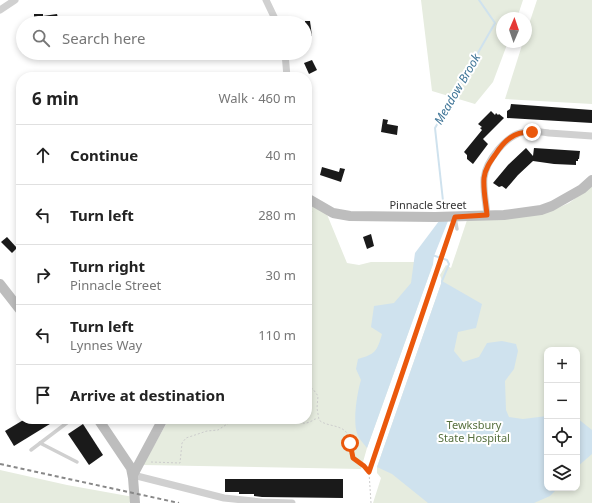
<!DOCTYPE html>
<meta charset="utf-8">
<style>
body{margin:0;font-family:"Noto Sans",sans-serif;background:#f6f6f6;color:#222}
.controls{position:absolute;right:12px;bottom:12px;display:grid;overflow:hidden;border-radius:8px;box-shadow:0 2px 6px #0003}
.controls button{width:36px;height:36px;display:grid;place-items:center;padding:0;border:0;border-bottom:1px solid #e0e0e0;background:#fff;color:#222;font:20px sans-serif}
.compass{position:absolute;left:496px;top:12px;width:36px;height:36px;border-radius:50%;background:#fff;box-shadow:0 2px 6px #0003;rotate:2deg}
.stop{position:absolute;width:12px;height:12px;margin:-9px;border:3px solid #ea580c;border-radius:50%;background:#fff}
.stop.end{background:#ea580c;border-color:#fff;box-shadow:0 1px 4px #0008}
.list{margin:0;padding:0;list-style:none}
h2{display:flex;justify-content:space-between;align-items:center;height:52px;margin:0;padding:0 16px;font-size:17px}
h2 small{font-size:13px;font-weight:400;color:#767676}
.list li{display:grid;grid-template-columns:26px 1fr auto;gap:12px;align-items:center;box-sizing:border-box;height:60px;padding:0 16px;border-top:1px solid #e0e0e0}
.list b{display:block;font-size:15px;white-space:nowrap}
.list p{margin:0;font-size:13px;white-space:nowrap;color:#767676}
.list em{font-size:13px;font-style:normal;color:#767676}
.icon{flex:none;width:22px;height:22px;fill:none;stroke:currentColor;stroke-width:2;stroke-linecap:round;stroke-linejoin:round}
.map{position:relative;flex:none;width:592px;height:503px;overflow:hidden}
.search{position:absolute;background:#fff;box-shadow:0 2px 6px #0003;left:16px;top:16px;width:296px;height:44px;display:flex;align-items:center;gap:10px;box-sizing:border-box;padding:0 14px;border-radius:22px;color:#767676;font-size:15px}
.panel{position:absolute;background:#fff;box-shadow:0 2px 6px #0003;left:16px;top:72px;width:296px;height:352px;border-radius:16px}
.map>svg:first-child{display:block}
</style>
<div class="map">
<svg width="592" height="503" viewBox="0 0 592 503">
<rect width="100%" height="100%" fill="#fff"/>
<g fill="#e6ecdf" fill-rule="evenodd">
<polygon points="421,0 523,0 517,18 502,18 502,42 508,42 493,82 475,104 432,91"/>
<polygon points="537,0 592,0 592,104 505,99 523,42 526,42 526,33"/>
<path d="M592 186V503H373L381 478 377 473V467L442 281 440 275 446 265 451 268 468 217 551 211 569 203ZM547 350H577V488H547Z"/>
<polygon points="307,202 326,212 347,263 359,265 371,262 423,262 433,264 367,448 361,469 143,465 169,419 307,419"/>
<polygon points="0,470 67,485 139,498 129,503 0,503"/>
</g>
<g fill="#cfe2ee">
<path d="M439 221H448L434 256 433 264 367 448C364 444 360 440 358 436 352 423 357 393 361 380L356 369 358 359C375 354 377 352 382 334L371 327 374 306 394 303 411 283 415 253Z"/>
<polygon points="442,281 482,304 476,328 458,332 454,351 463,362 479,357 487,343 502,341 516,344 518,351 514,369 505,381 506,410 509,417 523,419 547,416 547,488 558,488 550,496 534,503 428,503 392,474 377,467"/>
<polygon points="577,418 592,430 592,454 577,467"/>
</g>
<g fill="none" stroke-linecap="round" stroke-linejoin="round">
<g stroke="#cfe2ee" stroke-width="2">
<polyline points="444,210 435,128 495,23 479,0"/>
<polyline points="432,255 447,260 449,264 442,281 442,283"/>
</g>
</g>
<g fill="#1a1a1a">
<polygon points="34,14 43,14 43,16 57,14 59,22 44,23 34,21"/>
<polygon points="305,21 310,21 312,36 305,37"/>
<polygon points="312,60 317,70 309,74 304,63"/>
<polygon points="511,104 592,110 592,123 507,118 507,111 510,109"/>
<polygon points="491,111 495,115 496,113 498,115 499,114 504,118 483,139 488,144 473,164 467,159 467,155 464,152 482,130 480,128 482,127 478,124"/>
<polygon points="383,119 388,120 387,124 398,126 397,135 381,132"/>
<polygon points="526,148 533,156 534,148 580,151 579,159 578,159 578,161 576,161 576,165 554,164 533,161 518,175 506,189 502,186 499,187 493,183 508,165"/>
<polygon points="322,167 339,172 340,168 345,169 341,182 320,175"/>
<polygon points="371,234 374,246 367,249 363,237"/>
<polygon points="7,237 17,248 12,253 1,242"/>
<polygon points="25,419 58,419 14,446 5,431"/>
<polygon points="83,424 103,455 89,465 68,434"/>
<polygon points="225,479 343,479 343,498 262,497 254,496 254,494 239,494 239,492 225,492"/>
</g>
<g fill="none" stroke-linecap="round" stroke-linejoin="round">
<g stroke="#cdcdcd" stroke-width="1" stroke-dasharray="2 2" stroke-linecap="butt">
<polyline points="307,219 312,211"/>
<path d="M307 387 313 389 318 396 317 408 319 420C327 427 340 424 347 433L353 458 364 466 369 472"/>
<path d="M296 419C302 426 309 423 315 419H318"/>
<polyline points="151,462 180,463 182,443 186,438 207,431 218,430 235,419"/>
<polyline points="371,503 369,472 451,227"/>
</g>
<g stroke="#d0d0d0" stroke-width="3.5">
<polyline points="455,218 457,229"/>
<polyline points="40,443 77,462"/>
<polyline points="31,450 72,419"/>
</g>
<g stroke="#d0d0d0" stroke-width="7">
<polyline points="266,0 277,23"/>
<polyline points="0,10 15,0"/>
<polyline points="285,53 287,77"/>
<path d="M487 215C486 203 483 190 484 178 486 161 506 135 524 132 532 130 541 132 549 133 563 134 578 135 592 136"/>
<polyline points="133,475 224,498 262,502 292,503"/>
</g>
<g stroke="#bdbdbd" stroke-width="10">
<polyline points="307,198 333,213 350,216 435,217 504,215 541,210 552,206 582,189 592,180"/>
<polyline points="0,284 21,311"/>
<polyline points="98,419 131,468 133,478 135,503"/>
<polyline points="133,475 163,419"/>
</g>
<polyline stroke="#888" stroke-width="2" stroke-dasharray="4 3" stroke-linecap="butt" points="0,464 179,503"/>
</g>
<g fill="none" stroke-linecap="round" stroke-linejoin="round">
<path stroke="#ea580c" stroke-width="5" d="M350 443 353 458 364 466 369 472 455 217 487 215C486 203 483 190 484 178 485 169 490 162 495 155 504 141 514 131 532 132"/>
</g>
<g text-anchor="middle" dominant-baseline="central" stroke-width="4" stroke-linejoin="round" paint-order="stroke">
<g font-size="11" fill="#333" stroke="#fff">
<text x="428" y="204">Pinnacle Street</text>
</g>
<g font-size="11" fill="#56703f" stroke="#fff">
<text x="474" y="424">Tewksbury<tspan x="474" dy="13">State Hospital</tspan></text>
</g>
<g font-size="12" font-style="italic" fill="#3f7597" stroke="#fff">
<text transform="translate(457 89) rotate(-60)">Meadow Brook</text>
</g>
</g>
</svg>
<div class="controls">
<button>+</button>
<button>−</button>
<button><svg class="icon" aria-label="locate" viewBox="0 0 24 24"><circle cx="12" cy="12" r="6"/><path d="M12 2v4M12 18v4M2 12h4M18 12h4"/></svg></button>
<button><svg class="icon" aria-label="layers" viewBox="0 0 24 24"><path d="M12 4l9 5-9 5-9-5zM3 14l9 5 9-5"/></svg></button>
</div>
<svg class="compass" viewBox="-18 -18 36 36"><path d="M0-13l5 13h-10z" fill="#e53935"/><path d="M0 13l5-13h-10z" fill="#767676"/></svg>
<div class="stop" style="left:350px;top:443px"></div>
<div class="stop end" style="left:532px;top:132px"></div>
<div class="search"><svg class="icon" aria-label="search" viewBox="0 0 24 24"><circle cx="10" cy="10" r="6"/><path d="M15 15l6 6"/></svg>Search here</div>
<section class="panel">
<h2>6 min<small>Walk · 460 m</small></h2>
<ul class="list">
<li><svg class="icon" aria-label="ahead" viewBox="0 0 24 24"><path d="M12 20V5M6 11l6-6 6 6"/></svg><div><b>Continue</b></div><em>40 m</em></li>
<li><svg class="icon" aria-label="left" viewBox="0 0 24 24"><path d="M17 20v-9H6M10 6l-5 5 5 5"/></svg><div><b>Turn left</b></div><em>280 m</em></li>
<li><svg class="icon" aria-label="right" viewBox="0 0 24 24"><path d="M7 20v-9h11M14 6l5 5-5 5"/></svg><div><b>Turn right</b><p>Pinnacle Street</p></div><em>30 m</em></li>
<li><svg class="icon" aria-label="left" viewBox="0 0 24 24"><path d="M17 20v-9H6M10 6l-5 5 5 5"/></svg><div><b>Turn left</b><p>Lynnes Way</p></div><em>110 m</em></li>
<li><svg class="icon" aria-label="arrive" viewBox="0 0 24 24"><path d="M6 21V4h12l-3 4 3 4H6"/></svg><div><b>Arrive at destination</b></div></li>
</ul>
</section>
</div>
